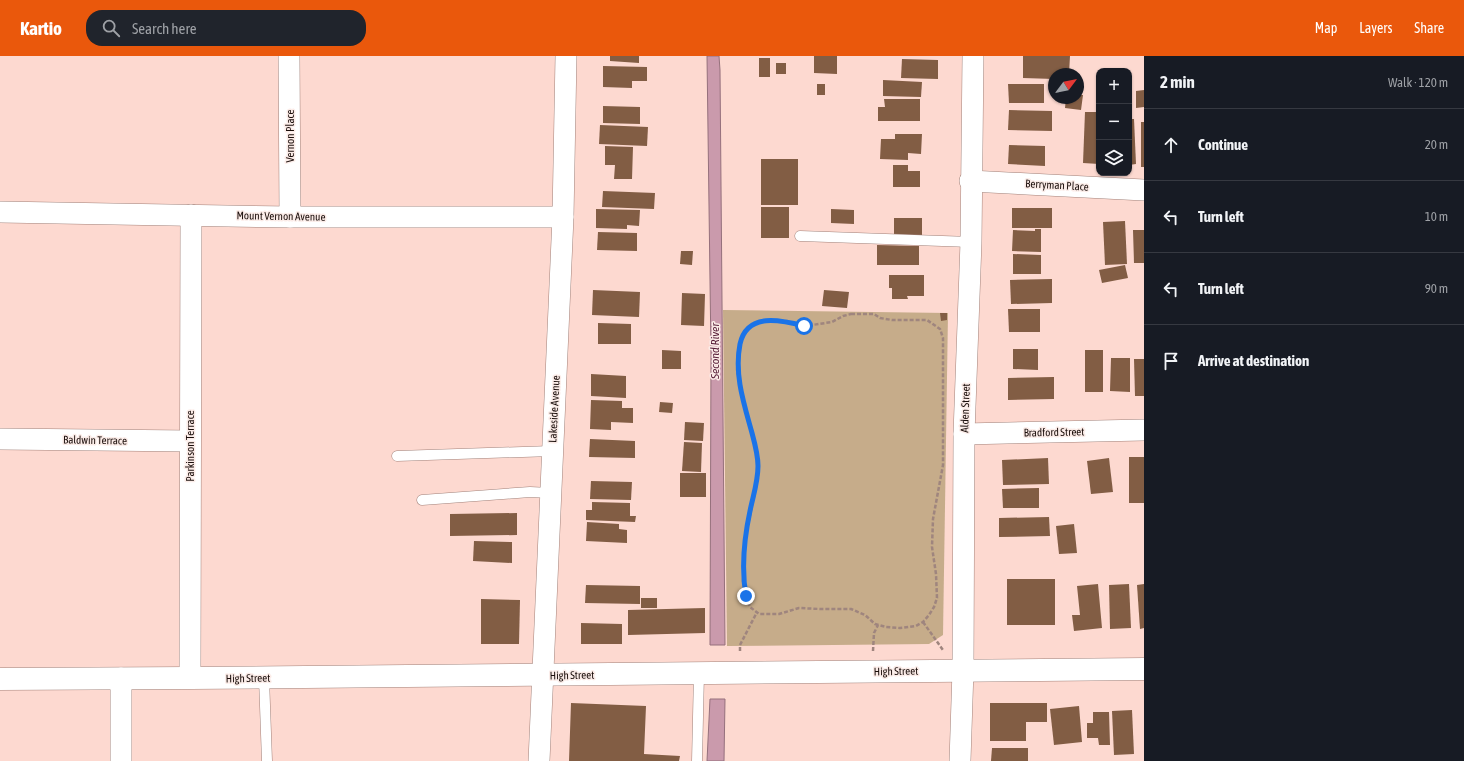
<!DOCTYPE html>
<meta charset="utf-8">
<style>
body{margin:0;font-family:"Asap Condensed",sans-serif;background:#20242c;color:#f1f3f6}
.controls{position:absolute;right:12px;top:12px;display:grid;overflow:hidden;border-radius:8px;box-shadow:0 1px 3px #0004}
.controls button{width:36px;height:36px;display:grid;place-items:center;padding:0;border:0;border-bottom:1px solid #363941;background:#171b24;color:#f1f3f6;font:20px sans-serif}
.compass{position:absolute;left:1048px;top:12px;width:36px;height:36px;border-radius:50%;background:#171b24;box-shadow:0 1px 3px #0004;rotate:58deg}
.stop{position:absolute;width:12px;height:12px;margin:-9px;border:3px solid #1a73e8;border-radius:50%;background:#fff}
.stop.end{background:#1a73e8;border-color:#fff;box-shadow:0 1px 4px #0008}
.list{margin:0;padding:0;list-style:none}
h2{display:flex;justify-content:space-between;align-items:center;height:52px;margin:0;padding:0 16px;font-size:17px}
h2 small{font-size:13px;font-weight:400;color:#9ea1a6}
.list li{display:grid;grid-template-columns:26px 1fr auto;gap:12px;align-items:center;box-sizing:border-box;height:72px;padding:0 16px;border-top:1px solid #363941}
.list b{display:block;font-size:15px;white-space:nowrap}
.list em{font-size:13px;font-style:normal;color:#9ea1a6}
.icon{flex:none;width:22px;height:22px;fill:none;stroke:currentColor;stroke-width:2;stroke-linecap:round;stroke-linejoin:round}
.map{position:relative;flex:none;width:1144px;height:705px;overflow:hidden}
header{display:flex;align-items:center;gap:24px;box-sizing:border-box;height:56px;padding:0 20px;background:#ea580c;color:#fff}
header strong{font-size:19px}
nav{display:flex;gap:22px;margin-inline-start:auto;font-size:14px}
.search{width:280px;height:36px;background:#20242c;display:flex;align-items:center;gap:10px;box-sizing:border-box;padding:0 14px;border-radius:16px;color:#9ea1a6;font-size:15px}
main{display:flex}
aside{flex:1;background:#171b24}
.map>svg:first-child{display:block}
</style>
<header>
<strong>Kartio</strong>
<div class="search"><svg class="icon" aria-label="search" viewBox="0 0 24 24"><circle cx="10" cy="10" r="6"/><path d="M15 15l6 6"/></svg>Search here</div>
<nav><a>Map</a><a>Layers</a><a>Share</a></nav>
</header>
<main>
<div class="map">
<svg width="1144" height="705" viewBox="0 0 1144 705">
<rect width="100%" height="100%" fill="#fdd9d0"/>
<polygon fill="#c6ac8a" points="723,254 948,257 943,579 929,588 727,590"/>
<g fill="#ca9aac" stroke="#95707c">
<polygon points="707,0 719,0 720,14 725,589 710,589 711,299"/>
<polygon points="710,643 725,643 724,705 707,705"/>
</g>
<g fill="#825d44">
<polygon points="610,0 639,0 639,7 610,5"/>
<polygon points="814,0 837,0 837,18 814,17"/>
<polygon points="1023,0 1070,0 1069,18 1054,18 1054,23 1023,22"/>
<rect x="759" y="2" width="11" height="19"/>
<polygon points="902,3 938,4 938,23 901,22"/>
<rect x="776" y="7" width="10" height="11"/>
<polygon points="603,10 647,11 647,25 632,25 632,32 603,31"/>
<polygon points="883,24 922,26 921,41 883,40"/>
<rect x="817" y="28" width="8" height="11"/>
<polygon points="1008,28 1044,28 1044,47 1009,47"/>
<polygon points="1144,34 1144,51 1136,52 1136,35"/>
<polygon points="1078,39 1083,39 1081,54 1065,52 1066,42 1078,42"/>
<polygon points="884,43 920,43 920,65 878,65 878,51 885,51"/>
<polygon points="603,50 640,51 640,68 603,67"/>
<polygon points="1009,54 1052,55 1052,75 1008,74"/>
<polygon points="1085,56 1099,56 1099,108 1083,107"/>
<polygon points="1129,63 1134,63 1136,108 1129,109"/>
<rect x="1141" y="66" width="3" height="45"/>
<polygon points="600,69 648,71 647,90 599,88"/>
<polygon points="895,78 922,78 921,98 908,97 908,104 880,103 881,83 895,83"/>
<polygon points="1009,89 1045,90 1045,110 1008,108"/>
<polygon points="605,90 633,91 632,123 614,123 615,109 605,109"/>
<rect x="761" y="103" width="37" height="46"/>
<polygon points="893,109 908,109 908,115 920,115 920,131 893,131"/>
<polygon points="603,135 655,137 654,153 602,151"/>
<rect x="761" y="151" width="28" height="31"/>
<rect x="1012" y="152" width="40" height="20"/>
<polygon points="596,153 640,154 639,170 627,169 627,173 596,172"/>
<polygon points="831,153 854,154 854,168 831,167"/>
<rect x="894" y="162" width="28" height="18"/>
<polygon points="1125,165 1127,208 1105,209 1103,166"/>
<polygon points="1035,173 1041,173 1041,196 1012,195 1013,174 1035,175"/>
<polygon points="1133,174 1144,174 1144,207 1134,207"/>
<polygon points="598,176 637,177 637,195 597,194"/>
<polygon points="877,189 919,190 919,209 877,209"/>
<polygon points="681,195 693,195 692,209 680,208"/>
<polygon points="1013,198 1041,199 1041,218 1013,218"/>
<polygon points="1125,209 1128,222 1102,227 1099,214"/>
<polygon points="889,219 924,219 924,240 907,240 908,243 892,243 892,232 889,232"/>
<polygon points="1052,223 1052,247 1011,248 1010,224"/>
<polygon points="593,234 640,236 639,261 592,259"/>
<polygon points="824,234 849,236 847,252 822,250"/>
<polygon points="682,237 705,238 704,270 681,269"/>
<polygon points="1008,253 1040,253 1040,276 1009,276"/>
<polygon points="940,257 947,257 947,264 941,265"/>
<polygon points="598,267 631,268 631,288 598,288"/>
<polygon points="1013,293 1038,293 1038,314 1013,313"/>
<polygon points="662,294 681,295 681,313 662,313"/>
<rect x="1085" y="294" width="18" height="42"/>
<polygon points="1111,302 1130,302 1130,336 1110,335"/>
<polygon points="1134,303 1144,303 1144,340 1135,340"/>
<polygon points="591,318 626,320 626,342 591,340"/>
<polygon points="1054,321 1054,343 1008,344 1008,322"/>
<polygon points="591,344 622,345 622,352 633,352 633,367 611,366 611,374 590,373"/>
<polygon points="660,346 673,347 672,357 659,356"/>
<polygon points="685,366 704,367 703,385 684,384"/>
<polygon points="590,383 635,385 635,402 589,401"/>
<polygon points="684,386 702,387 701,416 682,415"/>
<rect x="1129" y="401" width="15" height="46"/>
<polygon points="1048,402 1049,428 1003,429 1002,404"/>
<polygon points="1109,402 1113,436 1091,438 1087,405"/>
<rect x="680" y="417" width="26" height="24"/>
<polygon points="591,425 632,426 631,444 590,443"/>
<polygon points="1039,432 1039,452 1003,452 1002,433"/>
<polygon points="592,446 630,447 630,460 636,460 635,466 586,464 586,454 592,454"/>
<polygon points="517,457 517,479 450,480 450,458"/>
<polygon points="1049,461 1050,480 999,481 999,462"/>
<polygon points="587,466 619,468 619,473 627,474 627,487 586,485"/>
<polygon points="1074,468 1077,497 1059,498 1056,470"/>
<polygon points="474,485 512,486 512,507 473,505"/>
<rect x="1007" y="523" width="48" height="46"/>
<polygon points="1098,528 1102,572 1074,575 1072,559 1080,559 1077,530"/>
<polygon points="1129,528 1131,572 1110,573 1109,529"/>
<polygon points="1144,528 1144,572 1140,573 1137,529"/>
<polygon points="586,529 640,530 640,548 585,547"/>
<rect x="641" y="542" width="16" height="10"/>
<polygon points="481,543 520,544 519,588 481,588"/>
<polygon points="705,552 705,577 628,579 628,554"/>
<polygon points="581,567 622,568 622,588 581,588"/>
<polygon points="571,647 646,650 644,698 680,700 679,705 569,705"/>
<polygon points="990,647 1047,647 1047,666 1026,666 1026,685 990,685"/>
<polygon points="1079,650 1082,686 1054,689 1050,653"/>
<polygon points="1132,654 1134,698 1114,699 1112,655"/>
<polygon points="1093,656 1109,656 1110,689 1099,689 1098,682 1087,682 1087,667 1093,667"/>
<polygon points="992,692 1028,692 1028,705 991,705"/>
</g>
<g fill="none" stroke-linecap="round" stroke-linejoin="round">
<defs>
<g id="lane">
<polyline points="800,180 971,186"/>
<polyline points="397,400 552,395"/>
<polyline points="422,444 530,436 550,437"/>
<polyline points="264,622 267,705"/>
<polyline points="697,705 699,617"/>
</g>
<g id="street">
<polyline points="289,0 290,161"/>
<polyline points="970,125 1144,134"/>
<polyline points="0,156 290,161 563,161"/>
<polyline points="964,378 1144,374"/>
<polyline points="0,383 190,385"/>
<polyline points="121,622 121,705"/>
<polyline points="190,622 191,159"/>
<polyline points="539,705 563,161 566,0"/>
<polyline points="960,705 963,614 964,378 971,186 973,0"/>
</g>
<polyline id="secondary" points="0,623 190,622 1144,613"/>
</defs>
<use href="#lane" stroke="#a2827a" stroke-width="11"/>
<use href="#street" stroke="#a2827a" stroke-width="22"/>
<use href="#secondary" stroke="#a2827a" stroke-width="23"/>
<g stroke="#9f857e" stroke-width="2.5" stroke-dasharray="4 2" stroke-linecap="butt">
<polygon points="851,258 874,258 880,262 892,264 927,264 940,273 943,282 943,409 933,463 932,491 936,518 937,542 934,551 929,559 923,566 916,570 900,572 886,571 875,568 865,559 851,553 820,553 799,552 779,558 759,558 750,551 746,539 743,525 745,483 758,422 758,408 756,393 744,346 737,314 738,299 741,284 747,273 757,266 771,264 787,265 804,270 812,269 832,266 843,260"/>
<polyline points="923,566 943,594"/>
<polyline points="740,595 740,589 757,556"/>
<polyline points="873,595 874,577 878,569"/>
</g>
<use href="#lane" stroke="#fff" stroke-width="10"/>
<use href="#street" stroke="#fff" stroke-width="21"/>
<use href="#secondary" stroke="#fff" stroke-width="22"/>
</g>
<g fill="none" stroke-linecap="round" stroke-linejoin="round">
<path stroke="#1a73e8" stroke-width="5" d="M746 540C741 511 744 483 750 455 753 440 758 426 758 410 758 399 755 388 752 377 744 348 734 319 740 288 747 256 781 264 804 270"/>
</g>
<g text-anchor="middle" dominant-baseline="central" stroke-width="3" stroke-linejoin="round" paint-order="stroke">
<g font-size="11" fill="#1a0e0b" stroke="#fbece8">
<text transform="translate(290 80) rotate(-90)">Vernon Place</text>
<text transform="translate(1057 129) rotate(3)">Berryman Place</text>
<text transform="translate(281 160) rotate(1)">Mount Vernon Avenue</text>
<text transform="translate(965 352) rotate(-88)">Alden Street</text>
<text transform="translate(554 353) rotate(-87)">Lakeside Avenue</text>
<text transform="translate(1054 376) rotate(-1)">Bradford Street</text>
<text transform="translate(95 384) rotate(1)">Baldwin Terrace</text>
<text transform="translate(190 390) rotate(-90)">Parkinson Terrace</text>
<text transform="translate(896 615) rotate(-1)">High Street</text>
<text transform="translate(572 619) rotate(-1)">High Street</text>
<text transform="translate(248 622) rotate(-1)">High Street</text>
</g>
<g font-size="12" font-style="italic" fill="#551b36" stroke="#fbece8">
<text transform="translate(715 295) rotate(-90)">Second River</text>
</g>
</g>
</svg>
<div class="controls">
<button>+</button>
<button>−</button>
<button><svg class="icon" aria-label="layers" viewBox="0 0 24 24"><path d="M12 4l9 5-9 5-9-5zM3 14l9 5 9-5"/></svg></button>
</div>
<svg class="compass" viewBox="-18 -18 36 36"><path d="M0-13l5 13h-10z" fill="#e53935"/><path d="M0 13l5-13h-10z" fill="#9ea1a6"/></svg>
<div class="stop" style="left:804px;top:270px"></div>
<div class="stop end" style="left:746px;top:540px"></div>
</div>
<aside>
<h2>2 min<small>Walk · 120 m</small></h2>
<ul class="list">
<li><svg class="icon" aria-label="ahead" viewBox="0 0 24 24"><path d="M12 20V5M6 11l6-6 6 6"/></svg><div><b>Continue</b></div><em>20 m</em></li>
<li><svg class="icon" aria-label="left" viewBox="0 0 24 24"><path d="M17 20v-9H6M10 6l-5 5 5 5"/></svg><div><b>Turn left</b></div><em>10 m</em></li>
<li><svg class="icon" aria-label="left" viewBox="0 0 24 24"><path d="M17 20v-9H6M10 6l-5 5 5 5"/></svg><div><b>Turn left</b></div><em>90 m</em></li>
<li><svg class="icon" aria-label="arrive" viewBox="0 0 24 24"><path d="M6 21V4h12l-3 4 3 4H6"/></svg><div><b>Arrive at destination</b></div></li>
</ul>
</aside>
</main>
